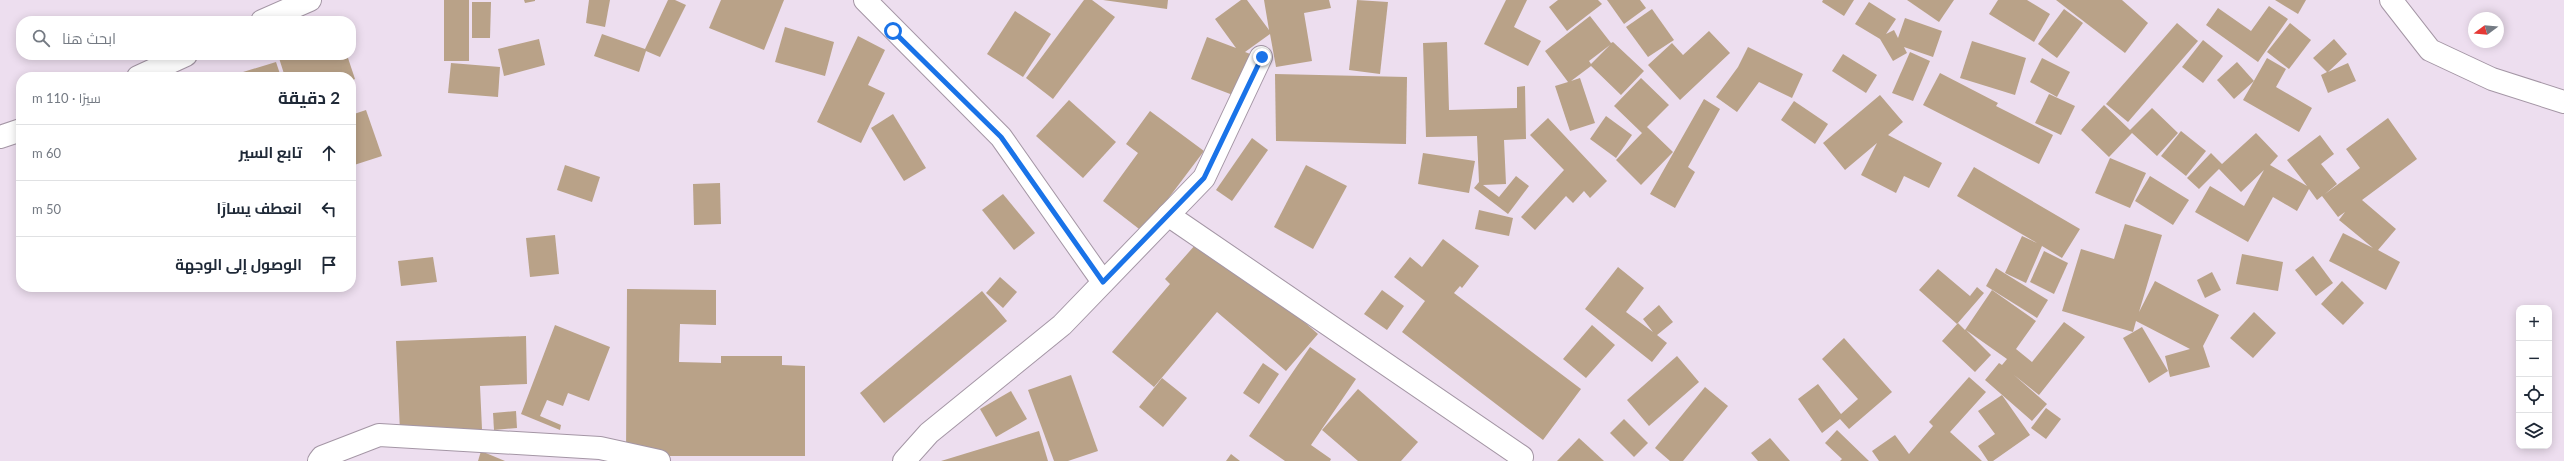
<!DOCTYPE html>
<html lang="ar">
<meta charset="utf-8">
<style>
body{margin:0;font-family:Lato,Cairo,sans-serif;background:#f6f6f7;color:#1f2937;direction:rtl}
.controls{position:absolute;right:12px;bottom:12px;display:grid;overflow:hidden;border-radius:8px;box-shadow:0 2px 10px #0003}
.controls button{width:36px;height:36px;display:grid;place-items:center;padding:0;border:0;border-bottom:1px solid #e0e1e3;background:#fff;color:#1f2937;font:20px sans-serif}
.compass{position:absolute;left:2468px;top:12px;width:36px;height:36px;border-radius:50%;background:#fff;box-shadow:0 2px 10px #0003;rotate:254deg}
.stop{position:absolute;width:12px;height:12px;margin:-9px;border:3px solid #1a73e8;border-radius:50%;background:#fff}
.stop.end{background:#1a73e8;border-color:#fff;box-shadow:0 1px 4px #0008}
.list{margin:0;padding:0;list-style:none}
h2{display:flex;justify-content:space-between;align-items:center;height:52px;margin:0;padding:0 16px;font-size:17px}
h2 small{font-size:13px;font-weight:400;color:#747a83}
.list li{display:grid;grid-template-columns:26px 1fr auto;gap:12px;align-items:center;box-sizing:border-box;height:56px;padding:0 16px;border-top:1px solid #e0e1e3}
.list b{display:block;font-size:15px;white-space:nowrap}
.list em{font-size:13px;font-style:normal;color:#747a83}
.icon{flex:none;width:22px;height:22px;fill:none;stroke:currentColor;stroke-width:2;stroke-linecap:round;stroke-linejoin:round}
.map{position:relative;flex:none;width:2564px;height:461px;overflow:hidden;direction:ltr}
.search{position:absolute;background:#fff;box-shadow:0 2px 10px #0003;left:16px;top:16px;width:340px;height:44px;display:flex;align-items:center;gap:10px;box-sizing:border-box;padding:0 14px;border-radius:16px;color:#747a83;font-size:15px}
.panel{position:absolute;background:#fff;box-shadow:0 2px 10px #0003;left:16px;top:72px;width:340px;height:220px;border-radius:16px;direction:rtl}
.map>svg:first-child{display:block}
</style>
<div class="map">
<svg width="2564" height="461" viewBox="0 0 2564 461">
<rect width="100%" height="100%" fill="#eddeef"/>
<g fill="#b9a288" fill-rule="evenodd">
<rect x="444" y="0" width="25" height="61"/>
<polygon points="524,0 535,0 535,1 525,3"/>
<polygon points="589,0 610,0 605,27 586,23"/>
<polygon points="668,0 675,0 686,5 660,57 646,51 639,72 594,56 602,34 645,49"/>
<polygon points="721,0 784,0 764,50 709,28"/>
<polygon points="1084,0 1092,0 1115,17 1053,99 1026,78"/>
<polygon points="1103,0 1168,0 1167,9"/>
<polygon points="1241,0 1247,0 1269,30 1264,0 1329,0 1331,8 1304,13 1312,61 1276,67 1270,34 1245,52 1253,55 1238,97 1191,79 1207,37 1236,48 1215,19"/>
<polygon points="1357,0 1388,2 1380,74 1349,70"/>
<polygon points="1506,0 1527,0 1514,27 1541,41 1528,66 1484,44"/>
<polygon points="1558,0 1598,0 1602,4 1567,31 1549,7"/>
<polygon points="1607,0 1640,0 1646,8 1624,24"/>
<polygon points="1823,0 1854,0 1844,16 1822,2"/>
<polygon points="1907,0 1954,0 1939,22"/>
<polygon points="1998,0 2027,0 2050,14 2034,42 1989,14"/>
<polygon points="2056,0 2122,0 2148,23 2125,53"/>
<polygon points="2275,0 2306,0 2298,14"/>
<polygon points="472,2 491,2 490,38 472,38"/>
<polygon points="1869,2 1896,19 1886,34 1894,30 1898,38 1905,18 1942,31 1933,57 1904,47 1907,53 1893,61 1880,39 1855,24"/>
<polygon points="2269,6 2288,19 2258,62 2206,25 2218,8 2251,31"/>
<polygon points="1652,9 1674,40 1648,57 1626,27"/>
<polygon points="2064,9 2083,23 2057,58 2038,44"/>
<polygon points="1015,11 1051,34 1023,77 987,54"/>
<path d="M1590 16 1611 43 1613 42 1644 71 1621 95 1591 66 1571 81 1580 78 1595 123 1570 131 1555 86 1568 82 1545 51ZM1610 45 1591 64 1589 61Z"/>
<polygon points="2177,23 2198,41 2128,122 2106,104"/>
<polygon points="2290,23 2311,40 2289,69 2267,52"/>
<polygon points="785,27 834,42 825,76 775,62"/>
<polygon points="1709,31 1730,53 1680,100 1648,65 1672,43 1683,55"/>
<polygon points="858,36 885,50 868,85 885,93 861,143 817,122"/>
<polygon points="539,39 545,65 504,76 498,49"/>
<polygon points="2334,39 2347,54 2328,72 2348,63 2356,81 2328,93 2321,75 2327,72 2313,58"/>
<polygon points="2203,40 2223,56 2203,83 2182,67"/>
<polygon points="1972,41 2026,58 2015,95 1960,78"/>
<polygon points="1447,42 1449,110 1517,108 1517,87 1525,86 1526,139 1504,140 1506,184 1483,185 1499,197 1516,176 1529,186 1508,214 1474,188 1479,182 1477,136 1426,137 1423,43"/>
<polygon points="1748,47 1803,74 1792,98 1759,82 1737,112 1716,97 1738,67"/>
<polygon points="1910,52 1930,61 1913,101 1892,93"/>
<polygon points="1843,54 1877,75 1866,93 1832,71"/>
<polygon points="289,55 347,55 355,79 351,81 351,77 285,77 279,58"/>
<polygon points="2042,58 2070,72 2057,97 2030,82"/>
<polygon points="2267,58 2286,69 2276,87 2312,108 2299,132 2243,100"/>
<polygon points="276,62 281,77 245,77 243,72"/>
<polygon points="2237,62 2254,81 2234,99 2217,80"/>
<polygon points="451,63 500,67 498,97 448,93"/>
<polygon points="1940,73 1998,103 1996,106 2053,135 2039,164 1923,105"/>
<polygon points="1275,74 1407,77 1406,144 1276,141"/>
<polygon points="1641,78 1669,105 1647,127 1673,152 1641,185 1616,160 1642,133 1614,106"/>
<polygon points="2049,94 2075,106 2061,135 2035,123"/>
<polygon points="1880,95 1903,122 1888,135 1942,163 1929,188 1904,176 1896,193 1861,175 1877,143 1845,170 1823,143"/>
<polygon points="1704,99 1720,109 1688,167 1695,172 1675,208 1650,194"/>
<polygon points="1069,100 1116,142 1083,178 1036,136"/>
<polygon points="1794,101 1828,124 1815,144 1781,120"/>
<polygon points="2104,105 2130,130 2152,108 2178,133 2157,156 2132,133 2109,157 2081,130"/>
<polygon points="366,110 382,156 351,166 351,115"/>
<polygon points="1150,111 1204,151 1143,232 1103,201 1138,153 1126,144"/>
<polygon points="893,114 926,168 904,181 871,128"/>
<polygon points="1606,116 1632,135 1616,158 1590,139"/>
<polygon points="1548,118 1607,181 1590,198 1584,191 1573,203 1566,196 1535,230 1521,217 1564,170 1530,135"/>
<polygon points="2388,118 2417,159 2362,200 2396,229 2378,250 2400,262 2386,290 2329,261 2343,233 2373,248 2339,220 2345,212 2338,217 2322,196 2317,200 2309,189 2297,211 2273,197 2248,242 2195,212 2210,186 2244,206 2264,170 2241,192 2219,169 2199,189 2187,178 2211,153 2222,164 2256,133 2278,156 2270,165 2307,186 2287,160 2320,135 2334,154 2321,164 2337,184 2325,194 2360,168 2346,149"/>
<polygon points="2181,131 2206,151 2186,176 2161,156"/>
<polygon points="1252,138 1268,150 1232,201 1216,190"/>
<polygon points="1423,153 1475,161 1469,193 1418,184"/>
<polygon points="2110,158 2146,173 2130,208 2095,193"/>
<polygon points="565,165 600,177 592,202 557,190"/>
<polygon points="1306,165 1347,186 1313,249 1274,227"/>
<polygon points="1974,167 2080,229 2062,258 2042,246 2026,283 2005,273 2022,236 2037,243 1957,196"/>
<polygon points="2150,176 2189,200 2173,225 2135,201"/>
<polygon points="720,183 721,224 694,225 693,184"/>
<polygon points="1003,194 1035,233 1014,250 982,210"/>
<polygon points="1479,210 1513,218 1509,236 1475,229"/>
<polygon points="2125,224 2162,235 2139,312 2155,281 2219,315 2203,346 2210,367 2170,377 2165,356 2190,349 2136,321 2133,332 2062,311 2081,249 2114,259"/>
<polygon points="555,235 559,274 530,277 526,238"/>
<polygon points="1204,235 1318,334 1286,371 1217,312 1154,387 1112,352 1170,284 1165,279"/>
<polygon points="1443,239 1479,266 1462,288 1460,286 1454,293 1581,389 1543,440 1402,332 1425,301 1394,277 1410,257 1422,267"/>
<polygon points="2044,251 2068,263 2054,294 2030,282"/>
<polygon points="2242,254 2283,262 2278,291 2236,284"/>
<polygon points="2313,256 2333,283 2316,296 2295,270"/>
<polygon points="433,257 437,282 401,286 398,261"/>
<polygon points="1618,267 1644,288 1626,312 1653,332 1643,319 1659,305 1673,322 1657,335 1667,343 1652,362 1585,309"/>
<polygon points="1996,268 2048,300 2037,318 1986,286"/>
<polygon points="1938,269 1970,296 1977,287 1984,293 1957,324 1919,290"/>
<polygon points="2212,272 2221,290 2205,298 2197,280"/>
<polygon points="1000,277 1017,292 1003,308 986,293"/>
<polygon points="2342,281 2364,303 2343,325 2321,304"/>
<polygon points="627,289 716,290 716,325 680,324 679,362 721,363 721,356 782,356 782,365 805,366 805,456 626,456"/>
<polygon points="1382,290 1404,306 1387,330 1364,314"/>
<polygon points="1992,290 2036,321 2016,349 2032,362 2064,322 2085,337 2039,395 2014,375 2047,404 2032,421 1985,380 1999,363 2002,365 2007,359 1966,330 1991,355 1975,372 1942,341 1958,323 1965,330"/>
<polygon points="982,291 1007,321 884,423 860,393"/>
<polygon points="2254,312 2276,333 2253,358 2230,338"/>
<polygon points="555,325 610,347 589,401 568,393 563,406 547,400 540,416 561,425 560,430 521,414"/>
<polygon points="1592,325 1615,345 1586,378 1563,359"/>
<polygon points="2142,327 2168,371 2149,383 2123,338"/>
<polygon points="526,336 527,384 480,386 482,429 400,432 396,341"/>
<polygon points="1844,338 1892,392 1849,429 1840,419 1822,433 1798,399 1818,384 1841,414 1858,399 1822,359"/>
<polygon points="1310,347 1356,379 1311,445 1331,459 1330,461 1285,461 1249,436"/>
<polygon points="1677,356 1699,382 1649,426 1627,400"/>
<polygon points="1263,363 1279,374 1259,404 1243,393"/>
<polygon points="1071,375 1098,451 1068,461 1054,461 1028,390"/>
<polygon points="1969,377 1986,392 1950,432 1982,461 1879,461 1872,451 1895,435 1909,454 1933,426 1929,422"/>
<polygon points="1162,378 1187,398 1163,427 1139,407"/>
<polygon points="1705,387 1728,406 1683,461 1670,461 1655,448"/>
<polygon points="1358,389 1418,442 1401,461 1358,461 1322,430"/>
<polygon points="1011,391 1027,419 996,437 980,409"/>
<polygon points="2002,395 2030,435 1993,461 1988,461 1978,446 1995,434 1978,411"/>
<polygon points="2046,408 2061,419 2046,439 2031,428"/>
<polygon points="516,411 517,428 494,430 493,413"/>
<polygon points="1624,419 1648,443 1634,457 1610,433"/>
<polygon points="1837,430 1869,461 1840,461 1842,459 1825,443"/>
<polygon points="1039,431 1048,461 941,461"/>
<polygon points="1579,438 1604,461 1557,461"/>
<polygon points="1770,438 1790,461 1758,461 1751,453"/>
<polygon points="481,451 505,461 478,461"/>
<polygon points="1231,454 1240,461 1226,461"/>
</g>
<g fill="none" stroke-linecap="round" stroke-linejoin="round">
<defs>
<g id="minor">
<polyline points="865,0 1001,137 1103,282"/>
<polyline points="2391,0 2430,50 2492,79 2564,102"/>
<polyline points="262,21 310,0"/>
<polyline points="138,77 186,55"/>
<polyline points="0,137 21,130"/>
<polyline points="1168,215 1522,457"/>
<polyline points="319,461 322,457 379,435 600,448 659,461"/>
<polyline points="904,461 929,433 1062,325 1204,178 1261,57"/>
</g>
</defs>
<use href="#minor" stroke="#a496a5" stroke-width="24"/>
<use href="#minor" stroke="#fff" stroke-width="22"/>
</g>
<g fill="none" stroke-linecap="round" stroke-linejoin="round">
<polyline stroke="#1a73e8" stroke-width="5" points="893,31 1001,137 1103,282 1204,178 1262,57"/>
</g>
</svg>
<div class="controls">
<button>+</button>
<button>−</button>
<button><svg class="icon" aria-label="locate" viewBox="0 0 24 24"><circle cx="12" cy="12" r="6"/><path d="M12 2v4M12 18v4M2 12h4M18 12h4"/></svg></button>
<button><svg class="icon" aria-label="layers" viewBox="0 0 24 24"><path d="M12 4l9 5-9 5-9-5zM3 14l9 5 9-5"/></svg></button>
</div>
<svg class="compass" viewBox="-18 -18 36 36"><path d="M0-13l5 13h-10z" fill="#e53935"/><path d="M0 13l5-13h-10z" fill="#747a83"/></svg>
<div class="stop" style="left:893px;top:31px"></div>
<div class="stop end" style="left:1262px;top:57px"></div>
<div class="search"><svg class="icon" aria-label="search" viewBox="0 0 24 24"><circle cx="10" cy="10" r="6"/><path d="M15 15l6 6"/></svg>ابحث هنا</div>
<section class="panel">
<h2>2 دقيقة<small>سيرًا · 110 m</small></h2>
<ul class="list">
<li><svg class="icon" aria-label="ahead" viewBox="0 0 24 24"><path d="M12 20V5M6 11l6-6 6 6"/></svg><div><b>تابع السير</b></div><em>60 m</em></li>
<li><svg class="icon" aria-label="left" viewBox="0 0 24 24"><path d="M17 20v-9H6M10 6l-5 5 5 5"/></svg><div><b>انعطف يسارًا</b></div><em>50 m</em></li>
<li><svg class="icon" aria-label="arrive" viewBox="0 0 24 24"><path d="M6 21V4h12l-3 4 3 4H6"/></svg><div><b>الوصول إلى الوجهة</b></div></li>
</ul>
</section>
</div>
